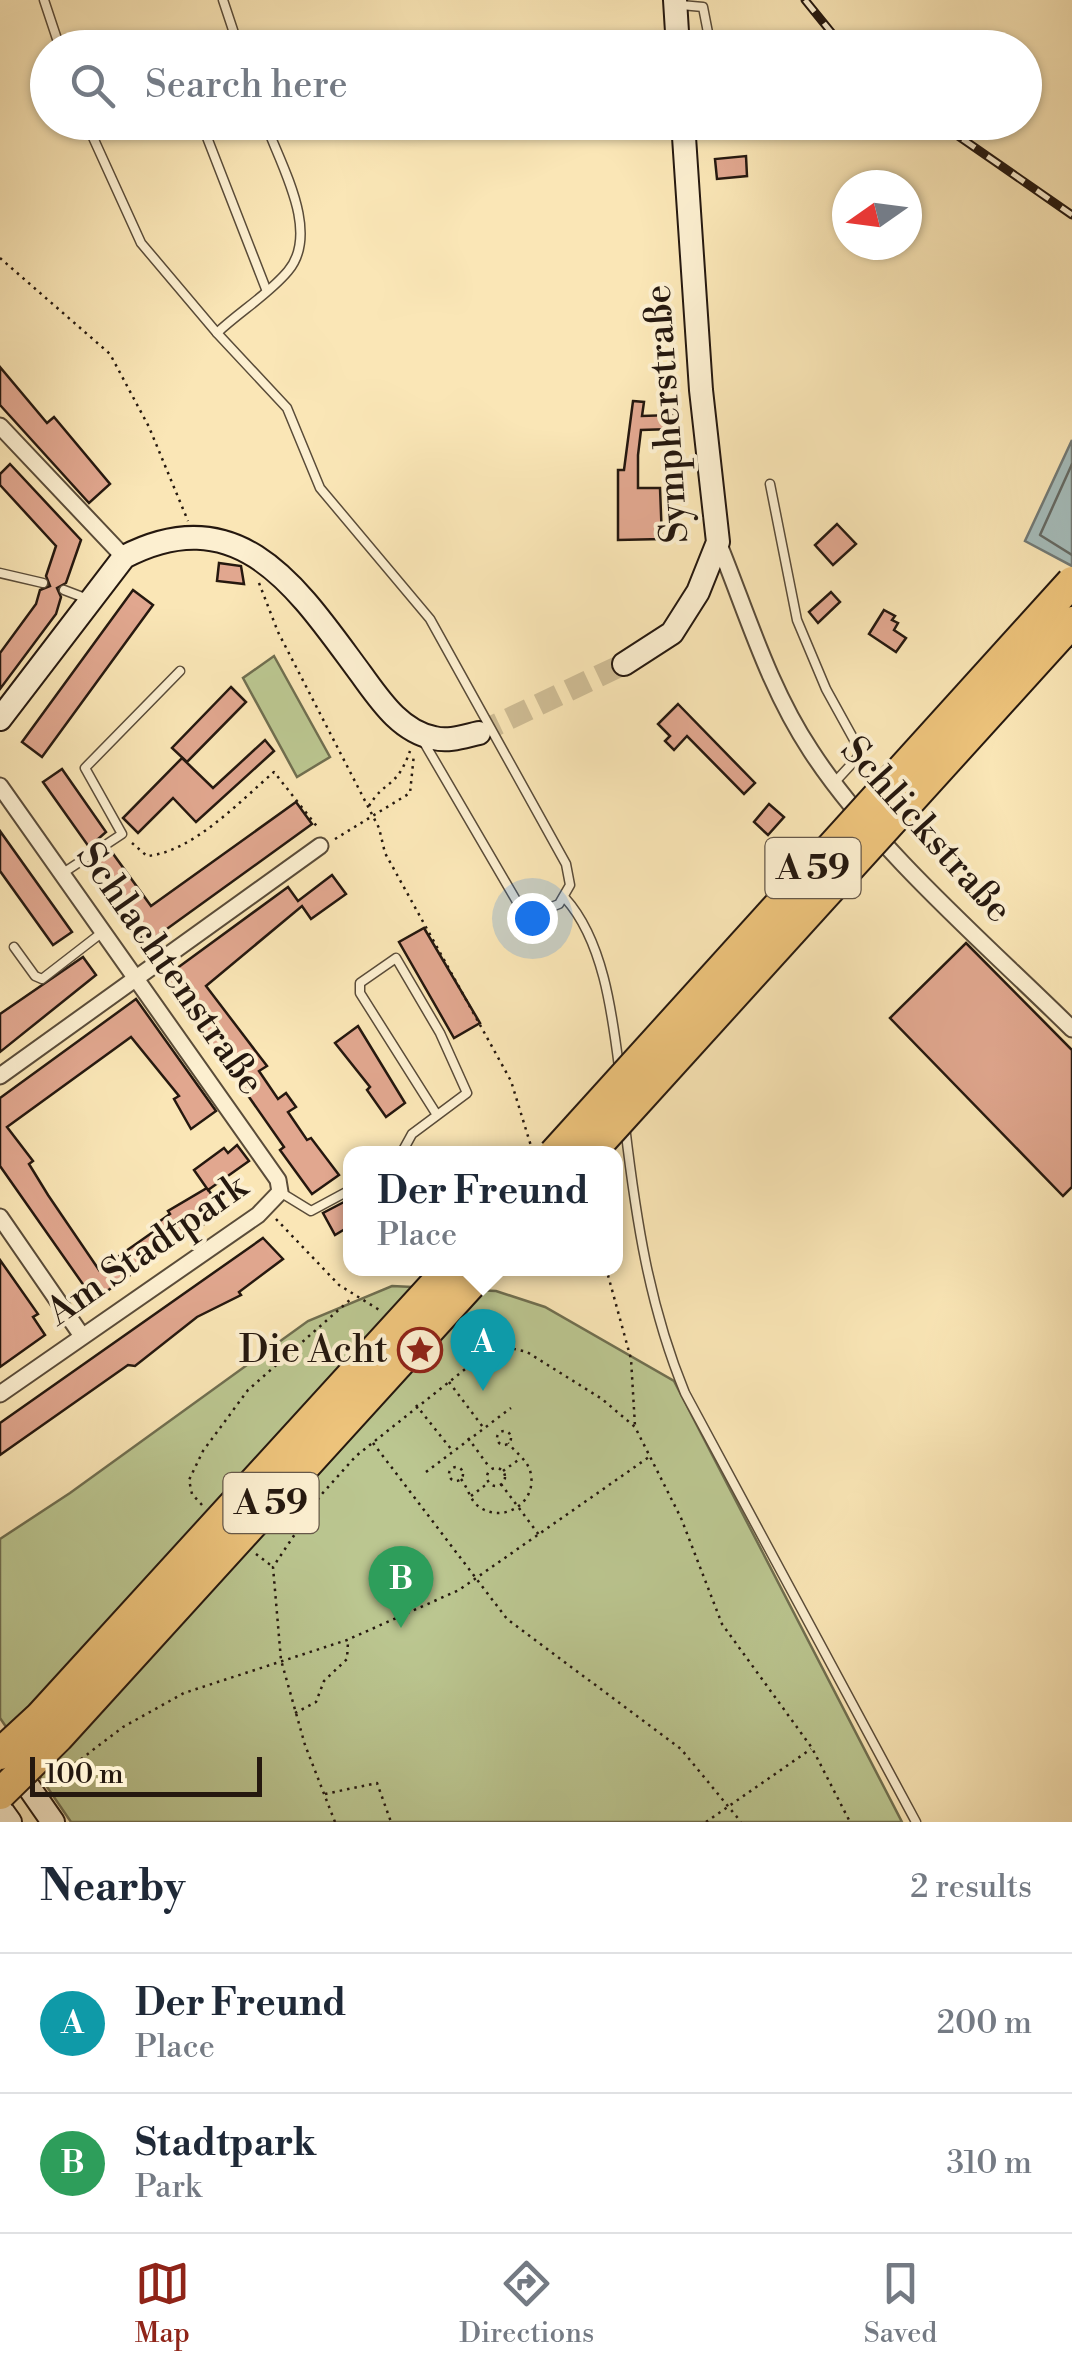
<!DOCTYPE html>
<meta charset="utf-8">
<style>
body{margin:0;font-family:"Libre Bodoni",serif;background:#f6f6f7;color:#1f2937}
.compass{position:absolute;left:832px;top:170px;width:90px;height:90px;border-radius:50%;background:#fff;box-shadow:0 2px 8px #0004;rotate:256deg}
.scale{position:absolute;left:30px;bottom:25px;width:232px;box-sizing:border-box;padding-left:10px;border:5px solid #25180f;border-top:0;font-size:28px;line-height:35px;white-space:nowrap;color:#25180f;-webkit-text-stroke:8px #fcefd0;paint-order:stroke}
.you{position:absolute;left:532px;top:918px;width:35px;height:35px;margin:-25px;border:8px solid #fff;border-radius:50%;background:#1a73e8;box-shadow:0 0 0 15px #1a73e833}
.badge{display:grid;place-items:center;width:65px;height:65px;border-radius:50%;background:#8f2418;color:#fff;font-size:32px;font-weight:700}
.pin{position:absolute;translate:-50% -82px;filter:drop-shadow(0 2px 5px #0008)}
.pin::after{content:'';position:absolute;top:52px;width:35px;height:30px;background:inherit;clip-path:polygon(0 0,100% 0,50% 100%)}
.popup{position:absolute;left:343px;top:1146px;width:280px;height:130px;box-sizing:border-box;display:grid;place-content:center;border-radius:20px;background:#fff;filter:drop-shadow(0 2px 8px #0005);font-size:32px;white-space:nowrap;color:#747a83}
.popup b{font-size:38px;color:#1f2937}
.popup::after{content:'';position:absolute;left:50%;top:100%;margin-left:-20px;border:20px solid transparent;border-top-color:#fff}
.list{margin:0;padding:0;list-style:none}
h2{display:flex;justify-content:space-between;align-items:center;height:130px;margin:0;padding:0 40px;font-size:42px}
h2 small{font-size:32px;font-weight:400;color:#747a83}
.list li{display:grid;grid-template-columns:65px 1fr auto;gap:30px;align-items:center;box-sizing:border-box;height:140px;padding:0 40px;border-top:2px solid #e0e1e3}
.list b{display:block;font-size:38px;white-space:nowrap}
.list p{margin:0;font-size:32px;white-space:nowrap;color:#747a83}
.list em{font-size:32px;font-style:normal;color:#747a83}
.icon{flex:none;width:55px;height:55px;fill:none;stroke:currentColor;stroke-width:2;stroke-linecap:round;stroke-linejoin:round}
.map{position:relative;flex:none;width:1072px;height:1822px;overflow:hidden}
.search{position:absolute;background:#fff;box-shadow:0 2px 8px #0004;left:30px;right:30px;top:30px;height:110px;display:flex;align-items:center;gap:25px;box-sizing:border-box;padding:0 35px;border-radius:55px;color:#747a83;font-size:38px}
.sheet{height:410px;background:#fff}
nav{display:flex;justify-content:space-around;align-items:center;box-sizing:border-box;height:140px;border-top:2px solid #e0e1e3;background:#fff;font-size:28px;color:#747a83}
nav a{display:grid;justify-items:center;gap:5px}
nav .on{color:#8f2418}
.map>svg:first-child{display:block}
</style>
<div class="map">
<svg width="1072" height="1822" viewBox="0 0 1072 1822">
<rect width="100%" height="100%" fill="#fae6b6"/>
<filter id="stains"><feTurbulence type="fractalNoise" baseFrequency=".002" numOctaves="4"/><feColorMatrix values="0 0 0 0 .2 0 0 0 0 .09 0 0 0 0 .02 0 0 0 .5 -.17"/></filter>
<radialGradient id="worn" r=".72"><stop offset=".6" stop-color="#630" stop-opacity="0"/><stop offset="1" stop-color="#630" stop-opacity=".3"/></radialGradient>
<g fill="#bbc690" stroke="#706f50" stroke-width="2.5">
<polygon points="274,656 330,757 297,777 243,678"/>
<polygon points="392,1286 496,1291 545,1307 674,1381 902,1822 71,1822 0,1718 0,1539 70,1493 308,1321"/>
</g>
<polygon fill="#a5bcba" stroke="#727a76" stroke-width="2.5" points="1072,440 1072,566 1025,541"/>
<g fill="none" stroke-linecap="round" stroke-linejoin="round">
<polyline stroke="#656a64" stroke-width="2.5" points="1072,464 1040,535 1072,555"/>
</g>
<g fill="#e1a78f" stroke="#25180f" stroke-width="2.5">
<polygon points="746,156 747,176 717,179 715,159"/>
<polygon points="0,367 47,423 54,417 110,484 89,503 0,405"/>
<polygon points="633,401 644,402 642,416 672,415 672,429 641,430 638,455 638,488 660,488 662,539 618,540 618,470 624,470"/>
<polygon points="10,464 81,540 66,583 57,588 61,597 56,614 0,689 0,653 36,604 40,590 50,586 46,576 56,546 0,485 0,474"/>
<polygon points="837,524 856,544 833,565 815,545"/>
<polygon points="219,563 241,566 244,584 217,581"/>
<polygon points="133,590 153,605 42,757 22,742"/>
<polygon points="831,592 840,602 818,623 809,612"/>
<polygon points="884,610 895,616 892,620 898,623 894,630 906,638 896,652 869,634"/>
<polygon points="231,687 246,702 187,762 172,748"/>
<polygon points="678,704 755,783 744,794 687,736 674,750 665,741 670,736 658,724"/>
<polygon points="265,740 274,751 196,822 173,798 138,833 123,818 182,758 213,788"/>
<polygon points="62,769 106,832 89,847 43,782"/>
<polygon points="296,802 312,824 146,944 106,885 112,881 97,859 111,851 151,906"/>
<polygon points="769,804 784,817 768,835 754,822"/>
<polygon points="0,831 72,932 53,945 0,871"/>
<polygon points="332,875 346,894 311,919 302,906 206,986 267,1066 259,1071 278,1099 286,1093 296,1107 288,1112 307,1140 311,1138 339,1175 312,1194 280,1150 284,1147 165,977 288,887 298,901"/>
<polygon points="424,928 480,1023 454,1038 399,942"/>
<polygon points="966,943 1072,1050 1072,1187 1063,1196 890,1018"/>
<polygon points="83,957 96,975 0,1052 0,1014"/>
<polygon points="136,999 216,1111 191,1129 174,1099 179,1096 131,1037 7,1127 33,1161 29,1164 48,1195 99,1270 153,1232 150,1228 170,1214 168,1211 207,1188 223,1211 94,1300 0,1166 0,1098"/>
<polygon points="358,1026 405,1103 386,1117 367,1090 370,1087 335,1043"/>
<polygon points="237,1145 249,1161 208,1190 194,1170 224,1148 228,1153"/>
<polygon points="344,1202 350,1226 335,1235 323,1213"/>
<polygon points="263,1238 283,1259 239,1292 241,1295 197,1317 135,1366 128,1365 0,1455 0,1423"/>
<polygon points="0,1260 38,1314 33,1317 45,1335 0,1367"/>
</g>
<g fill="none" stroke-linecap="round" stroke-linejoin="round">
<polyline stroke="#cfbd95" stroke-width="22" stroke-dasharray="22 11" stroke-linecap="butt" points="479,733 624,664"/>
<defs>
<g id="lane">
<polyline points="44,0 60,48"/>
<polyline points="223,0 239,48"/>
<polyline points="681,5 703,7 711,48"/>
<polyline points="86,122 141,243 217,333"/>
<polyline points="201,122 266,289"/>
<path d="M265 122C280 164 321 232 288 271 269 294 239 312 217 333L287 408 320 488 430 619 566 864 570 885 559 904 531 915 520 907 422 739"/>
<polyline points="770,484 797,620 826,689 858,747 858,757 834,783"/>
<polyline points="0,573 43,583"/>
<polyline points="64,590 85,598"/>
<polyline points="63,873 122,834 85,768 180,671"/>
<path d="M565 898C603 940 612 1012 619 1067"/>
<polyline points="14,947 35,976 42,979 104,931"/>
<path d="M625 1126C636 1219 649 1306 685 1393L916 1822"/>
<polyline points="401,1154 412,1134 467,1093 440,1033 396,958 360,983 360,993 437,1115"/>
<polyline points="280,1192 311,1211 350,1190"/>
</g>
<g id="street">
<polyline points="0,426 124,557"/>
<path d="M718 542C747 613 768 686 811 751 874 848 988 946 1072 1029"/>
<polyline points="0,786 278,1180 280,1192 258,1215 0,1394"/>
<polyline points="0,1076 320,846"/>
<polyline points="0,1217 82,1336"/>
</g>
<g id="secondary">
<polyline points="675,0 678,48"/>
<polyline points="624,664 672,633 698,592 718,542 701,390 683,122"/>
<path d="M0 719 124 557C241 496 300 592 361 674 380 700 400 731 434 738 449 742 465 736 479 733"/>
<polyline points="12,1763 53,1822"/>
<polyline points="0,1808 10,1822"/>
</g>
</defs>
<use href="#lane" stroke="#5a4c39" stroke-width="11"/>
<use href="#street" stroke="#5a4c39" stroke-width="19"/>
<use href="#secondary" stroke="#25180f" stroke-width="26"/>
<g stroke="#25180f" stroke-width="2.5" stroke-dasharray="2.5 5" stroke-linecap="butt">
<polyline points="0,258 110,354 149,427 188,521"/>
<polyline points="259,583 278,632 379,828 385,853 511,1081 531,1146"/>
<path d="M369 806C385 779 396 790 410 751"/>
<polyline points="335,839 410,793 414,754"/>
<path d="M132 843 147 856C193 852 240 801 274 772L319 829"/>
<polyline points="276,1219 339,1285 381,1311"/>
<polyline points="606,1268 631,1359 635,1426"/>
<polyline points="455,1335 527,1352 602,1399 635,1427 681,1518 722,1624 812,1748 850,1822"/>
<polyline points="449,1382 483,1427"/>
<polyline points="416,1405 451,1449"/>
<circle cx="504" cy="1438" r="7"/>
<polyline points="468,1438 490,1468"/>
<polyline points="373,1443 507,1619 681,1749 741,1822"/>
<circle cx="456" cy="1474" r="7"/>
<circle cx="496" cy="1477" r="9"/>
<polyline points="503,1471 521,1458"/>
<polyline points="426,1472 511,1408"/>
<path d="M461 1479C468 1488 470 1500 478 1506 501 1524 536 1505 531 1475 529 1461 517 1454 508 1443"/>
<polyline points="501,1484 539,1535"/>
<polyline points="471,1496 488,1483"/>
<polyline points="202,1505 192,1494 189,1480 203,1451 248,1390 352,1298"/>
<polyline points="256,1554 273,1567"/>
<polyline points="295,1713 316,1702 324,1681 347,1659 348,1642"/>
<polyline points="51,1782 123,1727 184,1693 347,1640 459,1590 649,1457"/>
<polyline points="325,1794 377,1783 391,1822"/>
<polyline points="335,1822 305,1745 281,1660 273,1567 321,1495 356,1456 493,1347"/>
<polyline points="706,1822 811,1749"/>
</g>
<use href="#lane" stroke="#fcefd0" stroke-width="8"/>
<use href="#street" stroke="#fcefd0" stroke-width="15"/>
<use href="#secondary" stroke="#fcefd0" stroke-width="22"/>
<defs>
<g id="rail">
<polyline points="805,0 844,48"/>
<polyline points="938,122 1072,215"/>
</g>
</defs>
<use href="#rail" stroke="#25180f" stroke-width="9"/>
<use href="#rail" stroke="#fcefd0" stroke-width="5" stroke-dasharray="15" stroke-linecap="butt"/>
<defs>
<g id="highway-bridge">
<polyline points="554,1154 1072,582"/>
<polyline points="589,1154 1072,622"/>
<polyline points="0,1754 40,1717 450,1268"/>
<polyline points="0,1794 58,1737 485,1268"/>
</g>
</defs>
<use href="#highway-bridge" stroke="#25180f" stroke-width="34" stroke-linecap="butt"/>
<use href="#highway-bridge" stroke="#edc37b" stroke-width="30"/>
</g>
<defs>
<symbol id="sight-ring" viewBox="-11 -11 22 22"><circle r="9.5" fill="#fcefd0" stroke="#8f2418" stroke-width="1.5"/><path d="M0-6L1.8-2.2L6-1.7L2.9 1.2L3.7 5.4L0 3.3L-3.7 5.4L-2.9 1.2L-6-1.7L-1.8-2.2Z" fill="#8f2418"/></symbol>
</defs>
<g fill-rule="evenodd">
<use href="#sight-ring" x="395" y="1325" width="50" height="50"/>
</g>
<g text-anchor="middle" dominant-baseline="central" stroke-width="8" stroke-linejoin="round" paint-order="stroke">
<g fill="#fcefd0" stroke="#665849" stroke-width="2.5">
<rect x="765.5" y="838" width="95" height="60" rx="8"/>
<rect x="223.5" y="1473" width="95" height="60" rx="8"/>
</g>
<g font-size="35" font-weight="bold" fill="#25180f">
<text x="813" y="868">A 59</text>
<text x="271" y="1503">A 59</text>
</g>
<g font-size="38" fill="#25180f" stroke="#fcefd0">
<text transform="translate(667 414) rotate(-94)">Sympherstraße</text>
<text transform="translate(926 830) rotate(48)">Schlickstraße</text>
<text transform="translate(170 969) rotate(55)">Schlachtenstraße</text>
<text transform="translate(147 1250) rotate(-35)">Am Stadtpark</text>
</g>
<g font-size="38" fill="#25180f" stroke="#fcefd0" text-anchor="end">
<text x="388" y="1350">Die Acht</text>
</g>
</g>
<rect width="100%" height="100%" filter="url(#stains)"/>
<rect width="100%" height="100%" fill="url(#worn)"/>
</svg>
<svg class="compass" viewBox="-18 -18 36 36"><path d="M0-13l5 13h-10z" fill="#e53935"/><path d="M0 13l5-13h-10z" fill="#747a83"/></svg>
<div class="scale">100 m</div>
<div class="you"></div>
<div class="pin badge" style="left:483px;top:1391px;background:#0f9aa8">A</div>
<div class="popup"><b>Der Freund</b>Place</div>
<div class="pin badge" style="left:401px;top:1628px;background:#2e9e5b">B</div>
<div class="search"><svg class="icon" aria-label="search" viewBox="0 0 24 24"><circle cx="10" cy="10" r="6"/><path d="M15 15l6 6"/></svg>Search here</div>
</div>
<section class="sheet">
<h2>Nearby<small>2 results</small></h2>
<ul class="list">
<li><span class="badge" style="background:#0f9aa8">A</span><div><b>Der Freund</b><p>Place</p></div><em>200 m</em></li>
<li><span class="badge" style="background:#2e9e5b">B</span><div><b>Stadtpark</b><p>Park</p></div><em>310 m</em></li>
</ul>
</section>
<nav>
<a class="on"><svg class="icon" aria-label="map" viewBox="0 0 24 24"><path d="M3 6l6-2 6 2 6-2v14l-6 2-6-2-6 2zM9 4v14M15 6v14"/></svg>Map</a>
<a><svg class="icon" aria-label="directions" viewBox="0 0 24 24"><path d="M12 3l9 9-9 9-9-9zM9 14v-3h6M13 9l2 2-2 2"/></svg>Directions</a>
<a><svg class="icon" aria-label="saved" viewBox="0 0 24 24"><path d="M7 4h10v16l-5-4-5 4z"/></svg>Saved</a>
</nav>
